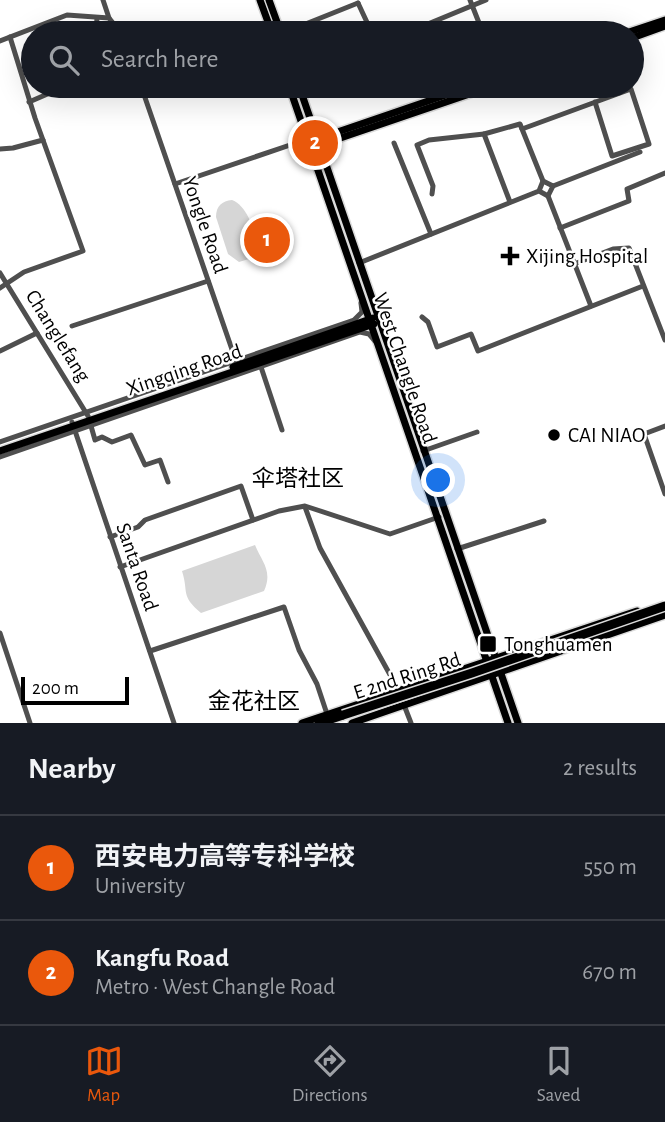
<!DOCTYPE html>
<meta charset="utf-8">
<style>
body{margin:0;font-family:"Alegreya Sans","Noto Sans SC",sans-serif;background:#20242c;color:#f1f3f6}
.scale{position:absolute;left:21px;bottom:18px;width:108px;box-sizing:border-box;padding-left:7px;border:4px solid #000;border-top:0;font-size:19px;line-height:24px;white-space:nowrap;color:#000;-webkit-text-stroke:5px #fff;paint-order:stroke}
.you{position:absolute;left:439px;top:481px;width:24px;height:24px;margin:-18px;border:5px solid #fff;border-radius:50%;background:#1a73e8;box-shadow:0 0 0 10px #1a73e833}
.badge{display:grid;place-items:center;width:46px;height:46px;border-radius:50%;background:#ea580c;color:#fff;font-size:23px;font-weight:700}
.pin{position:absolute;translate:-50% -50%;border:4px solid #fff;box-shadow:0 2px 7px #0006}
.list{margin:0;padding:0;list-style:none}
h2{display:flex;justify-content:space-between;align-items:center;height:91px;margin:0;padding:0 28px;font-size:30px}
h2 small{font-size:23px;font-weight:400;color:#9ea1a6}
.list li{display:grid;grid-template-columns:46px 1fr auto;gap:21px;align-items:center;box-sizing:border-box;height:105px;padding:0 28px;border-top:2px solid #363941}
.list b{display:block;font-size:26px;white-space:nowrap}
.list p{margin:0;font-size:23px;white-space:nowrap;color:#9ea1a6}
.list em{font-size:23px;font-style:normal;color:#9ea1a6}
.icon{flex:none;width:38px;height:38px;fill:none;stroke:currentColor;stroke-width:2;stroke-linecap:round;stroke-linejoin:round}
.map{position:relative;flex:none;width:665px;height:723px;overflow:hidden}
.search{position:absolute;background:#171b24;box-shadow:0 7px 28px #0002;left:21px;right:21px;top:21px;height:77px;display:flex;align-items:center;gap:18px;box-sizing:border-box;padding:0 24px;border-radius:38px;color:#9ea1a6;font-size:26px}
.sheet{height:301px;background:#171b24}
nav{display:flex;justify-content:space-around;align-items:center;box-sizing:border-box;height:98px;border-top:2px solid #363941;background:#171b24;font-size:19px;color:#9ea1a6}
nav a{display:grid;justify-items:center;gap:4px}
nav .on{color:#ea580c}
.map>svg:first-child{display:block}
</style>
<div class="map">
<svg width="665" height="723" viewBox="0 0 665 723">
<rect width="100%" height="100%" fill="#fff"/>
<g fill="#d6d6d6">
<path d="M232 200C249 206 261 242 252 258L239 262 228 254 216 217C216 206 222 201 232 200Z"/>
<path d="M255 545C262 562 273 571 264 591L201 613C180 595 189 593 182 571Z"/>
</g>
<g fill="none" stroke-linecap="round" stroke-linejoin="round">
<defs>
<g id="major">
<polyline points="260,0 272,33"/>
<polyline points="269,0 281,33"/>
<polyline points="626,33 665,20"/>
<polyline points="632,38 665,26"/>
<polyline points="289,86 508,723"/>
<polyline points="299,86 518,723"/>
<polyline points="317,139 472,86"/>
<polyline points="317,146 493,86"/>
<polyline points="233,367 373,318"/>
<polyline points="0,451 374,324"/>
<polyline points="302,723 637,611"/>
<polyline points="352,723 665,615"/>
</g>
<polyline id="highway" points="319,723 343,715"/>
</defs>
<use href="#major" stroke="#dbdbdb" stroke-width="10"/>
<use href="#highway" stroke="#dbdbdb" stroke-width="12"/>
<g stroke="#4f4f4f" stroke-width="5">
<polyline points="103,0 109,18 121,33"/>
<polyline points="470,0 483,33"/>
<polyline points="358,3 372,33"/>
<polyline points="96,33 97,18"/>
<polyline points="255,33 269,25"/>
<polyline points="283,33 358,3"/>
<polyline points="406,33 486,0"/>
<polyline points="0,41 67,15 109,18"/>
<polyline points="141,86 237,364"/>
<polyline points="29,102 66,86"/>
<polyline points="522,129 631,89 649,144 612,156 595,102"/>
<polyline points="484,134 520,124 543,181"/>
<polyline points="394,143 431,234"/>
<polyline points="0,149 13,148 43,140"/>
<polyline points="175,184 299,142 311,141"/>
<polyline points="553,186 640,152"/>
<polyline points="432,194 433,186 417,145 429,140 484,134 510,202"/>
<polyline points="548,196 591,306"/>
<polyline points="560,228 629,201 627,189 665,173"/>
<polyline points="359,263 539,191 543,181 553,186 548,196 539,191"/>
<polyline points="574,264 613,249 629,248 665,340"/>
<polyline points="0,273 88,416"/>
<polyline points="0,288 24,272 83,251 35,118 10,37"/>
<polyline points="422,317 428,322 437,347 471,334 478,351 643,286"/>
<polyline points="72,326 208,281"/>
<polyline points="0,351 37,333"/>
<polyline points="261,367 282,430"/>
<polyline points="72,422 174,723"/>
<polyline points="91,426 95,440 102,437 112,442 131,435 145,465 160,460 168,482"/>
<polyline points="665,426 644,434 665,494"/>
<polyline points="0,442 354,320 362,312 361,303"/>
<polyline points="423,451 477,432"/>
<polyline points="0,457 360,332 369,334 375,341"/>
<polyline points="305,507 320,548 399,691"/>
<polyline points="110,537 138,527 145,520 241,486 253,520"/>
<polyline points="457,549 544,521"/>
<polyline points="120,567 279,511 305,506 390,534 439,517"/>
<polyline points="0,633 30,723"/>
<polyline points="150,651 284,607 299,650 317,684 327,714"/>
<polyline points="404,705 411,723"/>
</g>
<use href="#major" stroke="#000" stroke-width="7"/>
<use href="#highway" stroke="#000" stroke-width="9"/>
<defs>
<polyline id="highway-bridge" points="343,715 472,673 665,606"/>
</defs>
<use href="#highway-bridge" stroke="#dbdbdb" stroke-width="12" stroke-linecap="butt"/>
<use href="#highway-bridge" stroke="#000" stroke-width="9"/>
</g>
<g fill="#000" stroke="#fff" stroke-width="2.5">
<path d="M506.5 245.5h7v7h7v7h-7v7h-7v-7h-7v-7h7z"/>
<circle cx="554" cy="435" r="7"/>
<rect x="479" y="635" width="18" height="18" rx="3.5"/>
</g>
<g text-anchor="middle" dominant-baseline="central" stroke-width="5" stroke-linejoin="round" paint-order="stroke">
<g font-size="21" fill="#000" stroke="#fff">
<text transform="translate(205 225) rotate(71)">Yongle Road</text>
<text transform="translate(58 336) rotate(58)">Changlefang</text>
<text transform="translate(405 368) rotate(71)">West Changle Road</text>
<text transform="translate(184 370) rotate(-19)">Xingqing Road</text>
<text transform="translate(137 567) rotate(71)">Santa Road</text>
<text transform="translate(407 676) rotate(-18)">E 2nd Ring Rd</text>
</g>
<g font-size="21" fill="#000" stroke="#fff" text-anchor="start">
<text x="526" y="256">Xijing Hospital</text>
<text x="568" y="435">CAI NIAO</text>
<text x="504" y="644">Tonghuamen</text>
</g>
<g font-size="23" fill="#000" stroke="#fff">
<text x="298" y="479">伞塔社区</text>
<text x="254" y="702">金花社区</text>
</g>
</g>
</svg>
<div class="scale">200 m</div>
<div class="you"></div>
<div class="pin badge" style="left:267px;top:240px">1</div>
<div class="pin badge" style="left:315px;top:143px">2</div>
<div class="search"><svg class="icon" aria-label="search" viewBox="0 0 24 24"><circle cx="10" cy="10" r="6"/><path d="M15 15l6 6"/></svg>Search here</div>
</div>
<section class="sheet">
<h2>Nearby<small>2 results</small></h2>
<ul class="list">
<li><span class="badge">1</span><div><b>西安电力高等专科学校</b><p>University</p></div><em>550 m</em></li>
<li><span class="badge">2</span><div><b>Kangfu Road</b><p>Metro · West Changle Road</p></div><em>670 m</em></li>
</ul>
</section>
<nav>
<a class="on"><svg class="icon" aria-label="map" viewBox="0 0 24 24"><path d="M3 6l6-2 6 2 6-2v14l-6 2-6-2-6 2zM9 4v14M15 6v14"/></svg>Map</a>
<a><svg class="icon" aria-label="directions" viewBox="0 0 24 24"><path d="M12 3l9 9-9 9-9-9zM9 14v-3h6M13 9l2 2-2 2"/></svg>Directions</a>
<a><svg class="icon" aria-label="saved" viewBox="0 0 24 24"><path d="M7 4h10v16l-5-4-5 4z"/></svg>Saved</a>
</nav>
